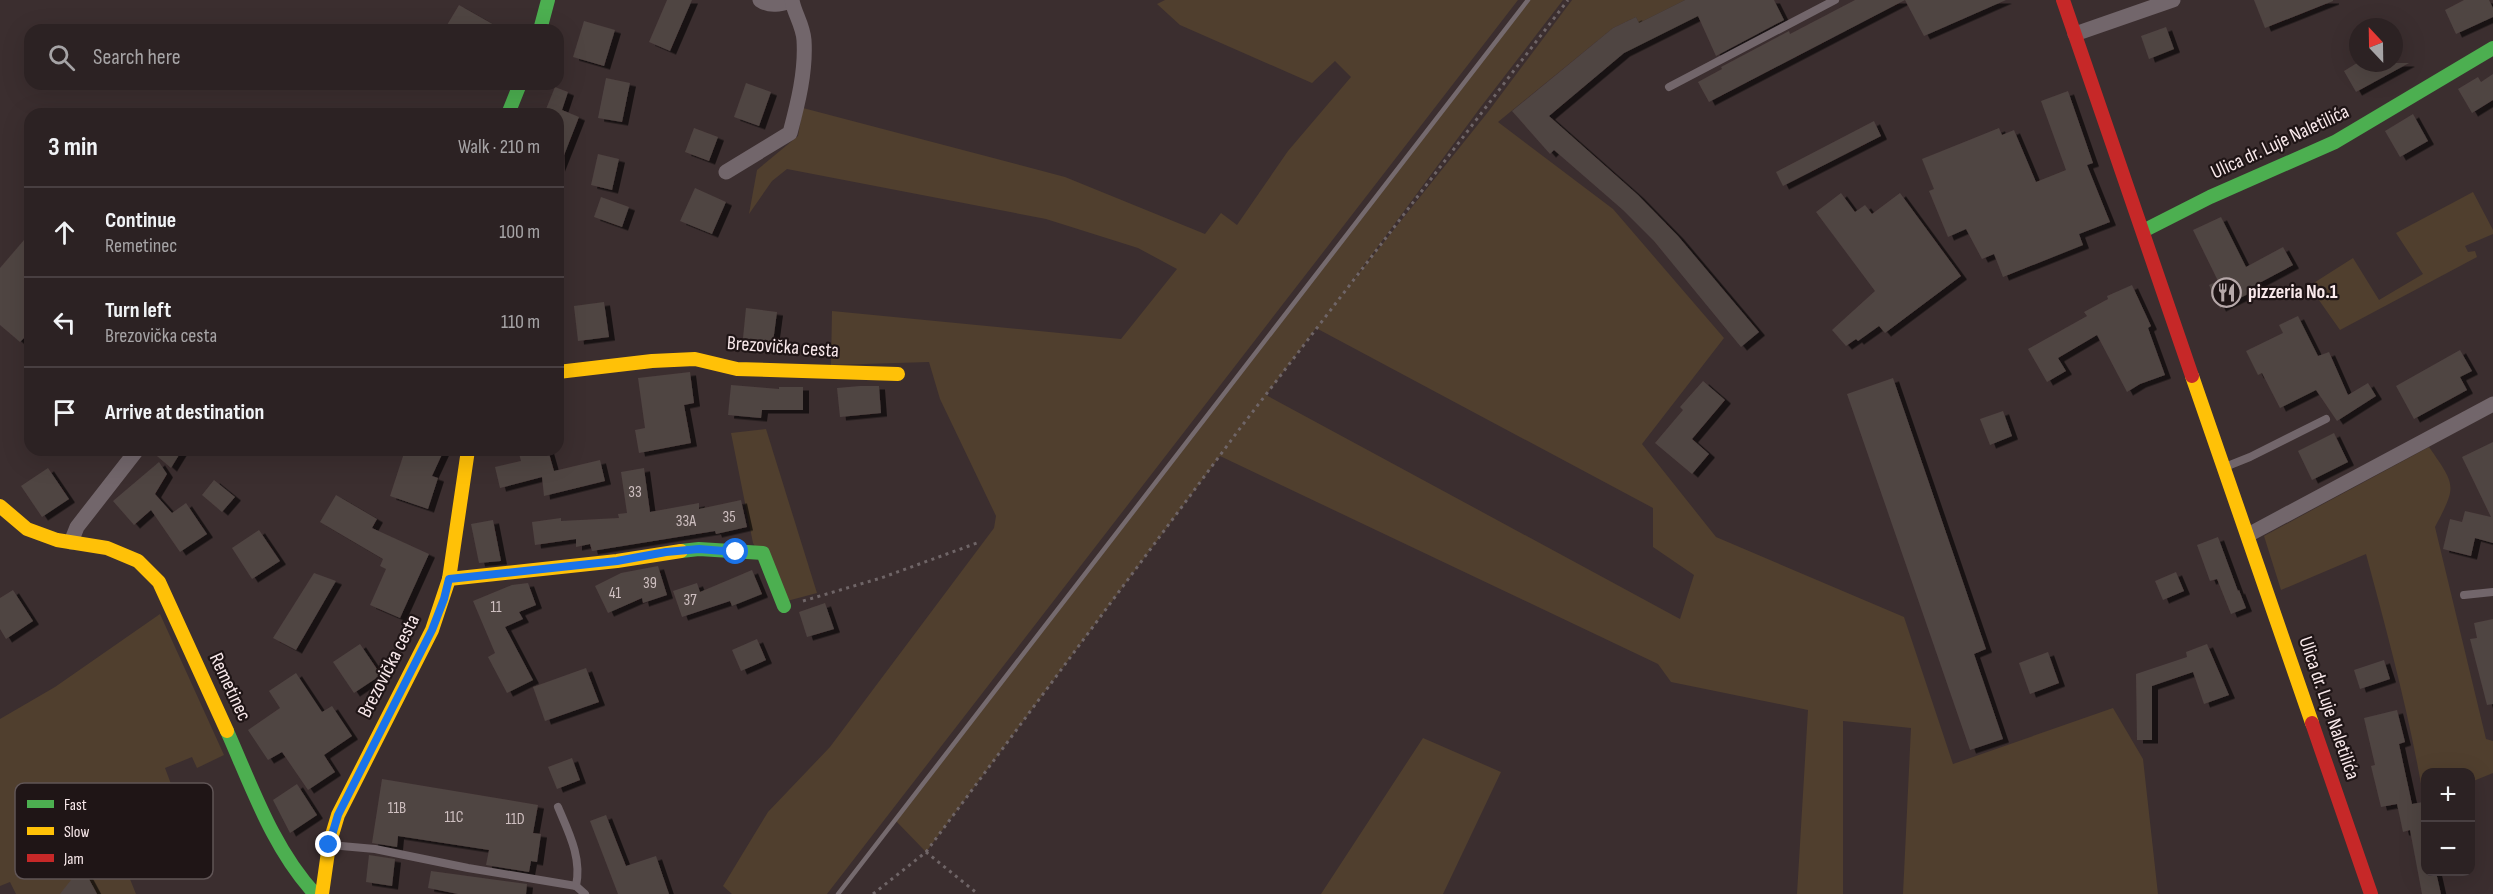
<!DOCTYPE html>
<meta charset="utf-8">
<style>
body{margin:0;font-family:"Sofia Sans Condensed",sans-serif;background:#382f30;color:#f1f3f6}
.controls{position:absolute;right:18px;bottom:18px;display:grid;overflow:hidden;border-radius:12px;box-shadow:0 6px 24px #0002}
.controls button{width:54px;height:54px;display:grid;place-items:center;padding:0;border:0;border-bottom:2px solid #483f41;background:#2c2223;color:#f1f3f6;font:30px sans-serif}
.compass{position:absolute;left:2349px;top:18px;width:54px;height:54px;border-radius:50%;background:#2c2223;box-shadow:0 6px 24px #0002;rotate:338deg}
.stop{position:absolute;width:18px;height:18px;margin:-14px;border:4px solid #1a73e8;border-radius:50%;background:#fff}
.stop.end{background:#1a73e8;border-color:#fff;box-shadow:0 2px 6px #0008}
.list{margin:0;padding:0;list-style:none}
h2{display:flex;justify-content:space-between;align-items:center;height:78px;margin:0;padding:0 24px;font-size:26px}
h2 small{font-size:20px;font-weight:400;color:#a6a4a6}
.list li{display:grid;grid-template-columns:39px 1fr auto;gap:18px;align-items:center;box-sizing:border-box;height:90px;padding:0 24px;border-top:2px solid #483f41}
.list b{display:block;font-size:22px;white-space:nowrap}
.list p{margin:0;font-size:20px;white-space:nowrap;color:#a6a4a6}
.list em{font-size:20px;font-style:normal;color:#a6a4a6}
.icon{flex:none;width:33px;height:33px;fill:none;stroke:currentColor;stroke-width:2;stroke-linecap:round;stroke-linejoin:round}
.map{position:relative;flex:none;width:2493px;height:894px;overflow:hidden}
.search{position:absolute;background:#2c2223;box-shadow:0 6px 24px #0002;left:24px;top:24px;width:540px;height:66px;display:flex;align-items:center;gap:15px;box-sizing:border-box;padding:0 21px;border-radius:18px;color:#a6a4a6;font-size:22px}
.panel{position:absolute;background:#2c2223;box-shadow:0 6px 24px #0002;left:24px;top:108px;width:540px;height:348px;border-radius:18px}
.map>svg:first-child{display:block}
</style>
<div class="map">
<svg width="2493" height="894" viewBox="0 0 2493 894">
<defs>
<filter id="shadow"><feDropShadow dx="6" dy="3.5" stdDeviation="0" flood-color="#0009"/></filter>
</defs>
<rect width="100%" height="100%" fill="#3b2e2f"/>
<g fill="#503f2e" fill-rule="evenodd">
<polygon points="1165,0 1518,0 827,894 732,894 723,886 768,812 830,747 994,528 996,516 940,399 929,362 831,365 832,311 1121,339 1177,269 1138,248 1046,219 787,169 772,181 749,214 757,170 798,136 803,108 1065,177 1205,234 1221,213 1237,225 1288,151 1351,77 1335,61 1312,83 1180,25 1157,4"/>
<path d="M1528 0H1563L1480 108 1348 287 1488 112 1572 0H1685L1639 23 1636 17 1613 28 1498 122 1613 209 1724 338 1642 444 1716 537 1904 617 1953 764 2113 708 2143 759 2158 894H1903L1911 728 1843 721V894H1797L1808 710 1671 682 1658 664 1220 456 926 852 895 820ZM1316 328 1653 508V547L1694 575 1680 619 1266 395Z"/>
<polygon points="2473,192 2493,230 2493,234 2465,246 2468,252 2475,251 2477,257 2340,330 2309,286 2353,258 2379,300 2423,274 2396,233"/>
<polygon points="766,429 817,593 787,601 753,543 731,433"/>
<path d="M2429 447C2456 486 2457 485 2435 527L2486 739 2493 741V773L2471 782 2470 772H2426L2424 801C2410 717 2388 636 2366 554L2281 590 2264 536Z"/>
<polygon points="160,614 224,755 197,768 192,757 165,768 174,792 137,809 133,800 103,812 136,894 16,894 10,882 0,886 0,719 55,687"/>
<polygon points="1423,738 1501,772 1443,894 1321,894"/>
</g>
<g fill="#504442" filter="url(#shadow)">
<polygon points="667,0 692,0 670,51 649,42"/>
<polygon points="1685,0 1774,0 1784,20 1716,56 1698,16 1624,53 1549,116 1638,195 1678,236 1759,332 1741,347 1654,241 1623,210 1554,150 1550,154 1512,111 1613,28 1636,17 1639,23"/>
<polygon points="1855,0 1905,0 1709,102 1698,82 1722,69 1721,67 1789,31 1790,34"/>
<polygon points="1905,0 2006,0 1924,36"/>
<polygon points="2254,0 2333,0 2333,1 2265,28"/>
<polygon points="2464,0 2489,0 2493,8 2493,17 2456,34 2445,10"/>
<polygon points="459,5 503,30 444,30"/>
<polygon points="584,21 615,30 604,66 573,57"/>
<polygon points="2166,27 2174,49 2149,59 2141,36"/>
<polygon points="2357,63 2409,63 2356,92 2344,71"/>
<polygon points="2493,74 2493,100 2472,113 2458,89 2478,77 2481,82"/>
<polygon points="606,78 630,83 622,122 598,118"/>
<polygon points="746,83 771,92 759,126 734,117"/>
<polygon points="555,87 568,92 562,110 579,117 559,168 558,114 544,114"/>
<polygon points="2068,91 2093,163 2087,165 2110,222 2079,234 2083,245 2003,277 1994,254 1982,259 1966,229 1948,237 1929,191 1934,189 1922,159 1999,128 2002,135 2014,130 2036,182 2066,170 2041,101"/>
<polygon points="2413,114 2428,141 2400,157 2385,131"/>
<polygon points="1874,121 1881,136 1783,186 1776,172"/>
<polygon points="694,128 718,137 709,161 685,152"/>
<polygon points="598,154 619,159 612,190 591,185"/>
<polygon points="695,188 726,202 712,234 680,221"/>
<polygon points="1841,193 1855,212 1865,205 1872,214 1900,193 1961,276 1885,333 1879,326 1858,341 1856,339 1846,346 1832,330 1875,291 1816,212"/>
<polygon points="601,197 629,207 622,227 594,217"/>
<polygon points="2221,217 2246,267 2283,247 2293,265 2248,289 2250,293 2220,308 2209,285 2218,281 2193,230"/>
<polygon points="30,233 30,332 20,342 0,325 0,268"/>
<polygon points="2132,285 2151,326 2148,328 2165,375 2140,384 2127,392 2097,335 2058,358 2066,371 2047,382 2028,349 2087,316 2084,312 2108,299 2107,296"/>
<polygon points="604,302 609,337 578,341 574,306"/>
<polygon points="746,308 777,312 773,342 743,338"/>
<polygon points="2298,316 2318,356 2329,352 2348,395 2368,383 2376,396 2337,421 2316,390 2280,408 2262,373 2258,375 2246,351 2283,333 2279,325"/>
<polygon points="2460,350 2472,371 2460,377 2467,390 2414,419 2396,386"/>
<polygon points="690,372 694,403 684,405 691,443 639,453 635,430 645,428 638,378"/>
<polygon points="1893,378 1986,649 1974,654 2003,739 1970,750 1847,394"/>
<polygon points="1703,381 1725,400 1692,439 1709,454 1692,474 1655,443 1683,410 1680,407"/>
<polygon points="731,385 779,389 779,387 803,387 803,410 762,410 761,418 728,415"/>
<polygon points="860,386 879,386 881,413 840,417 837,388"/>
<polygon points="2003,411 2012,436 1990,445 1980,419"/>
<polygon points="2334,433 2348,462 2312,480 2298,451"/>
<polygon points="2493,442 2493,543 2475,538 2471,556 2443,549 2450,519 2462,522 2465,511 2491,517 2462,457"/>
<polygon points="150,450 182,450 171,468"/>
<polygon points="405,450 444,450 432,476 438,478 428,509 390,496"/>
<polygon points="518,450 548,450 554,471 600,460 605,481 544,496 542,477 500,488 495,467 521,461"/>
<polygon points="159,462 167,474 155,494 172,513 186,503 207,534 180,552 151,510 134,525 113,501"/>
<polygon points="48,468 69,499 42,517 21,486"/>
<polygon points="644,468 650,512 699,503 699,509 741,500 747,527 716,534 715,531 592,551 590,544 576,547 576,539 535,545 532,522 561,518 561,521 619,518 618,514 627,513 621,472"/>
<polygon points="214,480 235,497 222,512 202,495"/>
<polygon points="336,495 377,519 372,528 429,554 400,618 370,605 386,569 380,566 383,559 320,522"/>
<polygon points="493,520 501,561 479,563 471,524"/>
<polygon points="259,530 280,561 252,579 232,548"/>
<polygon points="2218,537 2238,591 2239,590 2246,608 2231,614 2217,579 2210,581 2197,545"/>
<polygon points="658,566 667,595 643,603 642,598 608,613 595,586 621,573"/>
<polygon points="752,570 762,594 732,606 730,601 682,617 673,591 697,583 700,592"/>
<polygon points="2176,572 2184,591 2163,600 2155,581"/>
<polygon points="314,573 336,581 296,650 273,638"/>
<polygon points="528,583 536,605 519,612 523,619 505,627 533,680 507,693 488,657 495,653 473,601 512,585"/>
<polygon points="13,590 33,621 6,639 0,629 0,598"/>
<polygon points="825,603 834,629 807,637 799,612"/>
<polygon points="2493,619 2493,704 2487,705 2470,639 2477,638 2474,623"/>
<polygon points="757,639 766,660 741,671 732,650"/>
<polygon points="360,644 381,675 354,693 333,662"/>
<polygon points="2207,644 2229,695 2204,704 2193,672 2152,686 2152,740 2137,740 2136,674 2187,657 2186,652"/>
<polygon points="2048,652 2059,683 2030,694 2019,663"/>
<polygon points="2384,660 2390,679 2360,689 2354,670"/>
<polygon points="586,668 599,702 545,721 533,687"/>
<polygon points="296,673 322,712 332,706 352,736 324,755 335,772 308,790 282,752 268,760 248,730 280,708 269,691"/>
<polygon points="2397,710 2405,742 2399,744 2412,804 2423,802 2426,816 2426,872 2436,872 2441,894 2422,894 2410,830 2403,832 2397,804 2381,807 2371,766 2375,765 2364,718"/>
<polygon points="572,758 580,780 557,789 548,767"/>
<polygon points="382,779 538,805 533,833 541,834 537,862 531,861 529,872 486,865 489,850 398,836 397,847 372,843"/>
<polygon points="297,784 317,815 290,833 273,800"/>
<polygon points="606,815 626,866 656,856 669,894 618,894 590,821"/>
<polygon points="369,855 395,859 392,886 366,882"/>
<polygon points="82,866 97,894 60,894"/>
<polygon points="431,871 527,884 526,894 458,894 428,888"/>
</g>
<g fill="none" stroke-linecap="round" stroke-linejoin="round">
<g stroke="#6f6567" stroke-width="3" stroke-dasharray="3 4.5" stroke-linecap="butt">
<polyline points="803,601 881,578 977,543"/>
<polyline points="926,852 1238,431 1568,0"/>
<polyline points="873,894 926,852 978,894"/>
</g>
<g stroke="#72666b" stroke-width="8">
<polyline points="1669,87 1835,0"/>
<polyline points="2225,467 2250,457 2326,419"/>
<polyline points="2464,595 2493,592"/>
<path d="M558 807C569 833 582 858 576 886"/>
<polyline points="330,845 375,849 468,868 576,886 585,894"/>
</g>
<g stroke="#72666b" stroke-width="15">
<path d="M760 0C770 7 781 4 791 1"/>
<polyline points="2075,34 2173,0"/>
<path d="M726 172 790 133C798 103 806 71 804 40 803 25 794 13 792 0"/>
<polyline points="2248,535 2493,404"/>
<polyline points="71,542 77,527 137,450"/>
</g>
<g stroke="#4caf50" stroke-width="14">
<polyline points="540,30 548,0"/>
<polyline points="508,114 520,84"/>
<polyline points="2143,231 2210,197 2335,142 2493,48"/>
<polyline points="681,551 699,549 763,553 784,606"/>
<path d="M227 731C252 787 273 849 315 894"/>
</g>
<g stroke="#ffc107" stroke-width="14">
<polyline points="558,372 652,361 695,359 737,369 898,374"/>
<polyline points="2192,376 2312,723"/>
<polyline points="0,506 27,529 57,540 107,548 138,561 159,582 227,731"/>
<polyline points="449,579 617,561 681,551"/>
<polyline points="322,894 329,845 338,815 432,630 449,579 468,450"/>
</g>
<g stroke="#c62828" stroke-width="14">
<polyline points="2063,0 2192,376"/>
<polyline points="2312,723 2371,894"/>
</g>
<polyline stroke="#756a6e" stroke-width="4.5" points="838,894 1528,0"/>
</g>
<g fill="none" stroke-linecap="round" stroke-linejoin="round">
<polyline stroke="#1a73e8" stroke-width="8" points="329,845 338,815 432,630 444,599 449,579 617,561 666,552 699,549 736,552"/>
</g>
<defs>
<symbol id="restaurant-ring" viewBox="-11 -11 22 22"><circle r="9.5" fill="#1f1516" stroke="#b6a8a9" stroke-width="1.5"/><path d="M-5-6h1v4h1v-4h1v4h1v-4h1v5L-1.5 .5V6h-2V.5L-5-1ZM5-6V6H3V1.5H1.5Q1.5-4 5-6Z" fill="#b6a8a9"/></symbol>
</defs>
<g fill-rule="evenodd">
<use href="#restaurant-ring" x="2210" y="276" width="33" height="33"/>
</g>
<g text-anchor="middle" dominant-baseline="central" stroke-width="4.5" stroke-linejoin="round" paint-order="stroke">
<g font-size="16" fill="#cfc0c1">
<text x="635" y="492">33</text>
<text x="729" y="517">35</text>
<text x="686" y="521">33A</text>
<text x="650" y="583">39</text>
<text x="615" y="593">41</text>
<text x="690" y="600">37</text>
<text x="496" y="607">11</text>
<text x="397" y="808">11B</text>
<text x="454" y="817">11C</text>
<text x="515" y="819">11D</text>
</g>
<g font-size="20" fill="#f9e9eb" stroke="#1f1516">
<text transform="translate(2280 142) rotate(-25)">Ulica dr. Luje Naletilića</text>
<text transform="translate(783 347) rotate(4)">Brezovička cesta</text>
<text transform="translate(389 666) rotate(-63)">Brezovička cesta</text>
<text transform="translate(230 687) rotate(65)">Remetinec</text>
<text transform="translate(2329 708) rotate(71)">Ulica dr. Luje Naletilića</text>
</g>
<g font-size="20" font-weight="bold" fill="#f9e9eb" stroke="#1f1516" text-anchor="start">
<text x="2248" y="292">pizzeria No.1</text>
</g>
</g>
<rect x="15" y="783" width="198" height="96" rx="9" fill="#1f1516" stroke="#605556" stroke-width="1.5"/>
<rect x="27" y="800" width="27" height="8" fill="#4caf50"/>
<rect x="27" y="827" width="27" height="8" fill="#ffc107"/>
<rect x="27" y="854" width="27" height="8" fill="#c62828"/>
<g font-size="16" fill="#f9e9eb">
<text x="64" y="810">Fast</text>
<text x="64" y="837">Slow</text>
<text x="64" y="864">Jam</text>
</g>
</svg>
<div class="controls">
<button>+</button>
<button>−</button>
</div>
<svg class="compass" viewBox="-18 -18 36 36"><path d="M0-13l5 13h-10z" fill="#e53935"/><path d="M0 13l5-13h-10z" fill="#a6a4a6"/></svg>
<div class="stop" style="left:736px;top:552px"></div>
<div class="stop end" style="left:329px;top:845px"></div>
<div class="search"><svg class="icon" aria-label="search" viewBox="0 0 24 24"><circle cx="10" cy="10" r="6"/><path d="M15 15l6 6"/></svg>Search here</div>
<section class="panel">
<h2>3 min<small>Walk · 210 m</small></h2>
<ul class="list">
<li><svg class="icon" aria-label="ahead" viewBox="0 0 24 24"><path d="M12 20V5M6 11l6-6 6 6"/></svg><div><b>Continue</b><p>Remetinec</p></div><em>100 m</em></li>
<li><svg class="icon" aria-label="left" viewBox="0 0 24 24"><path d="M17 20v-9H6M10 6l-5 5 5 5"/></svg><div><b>Turn left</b><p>Brezovička cesta</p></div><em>110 m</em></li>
<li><svg class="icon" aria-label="arrive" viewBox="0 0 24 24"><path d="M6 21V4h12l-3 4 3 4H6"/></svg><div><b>Arrive at destination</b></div></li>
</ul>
</section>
</div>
